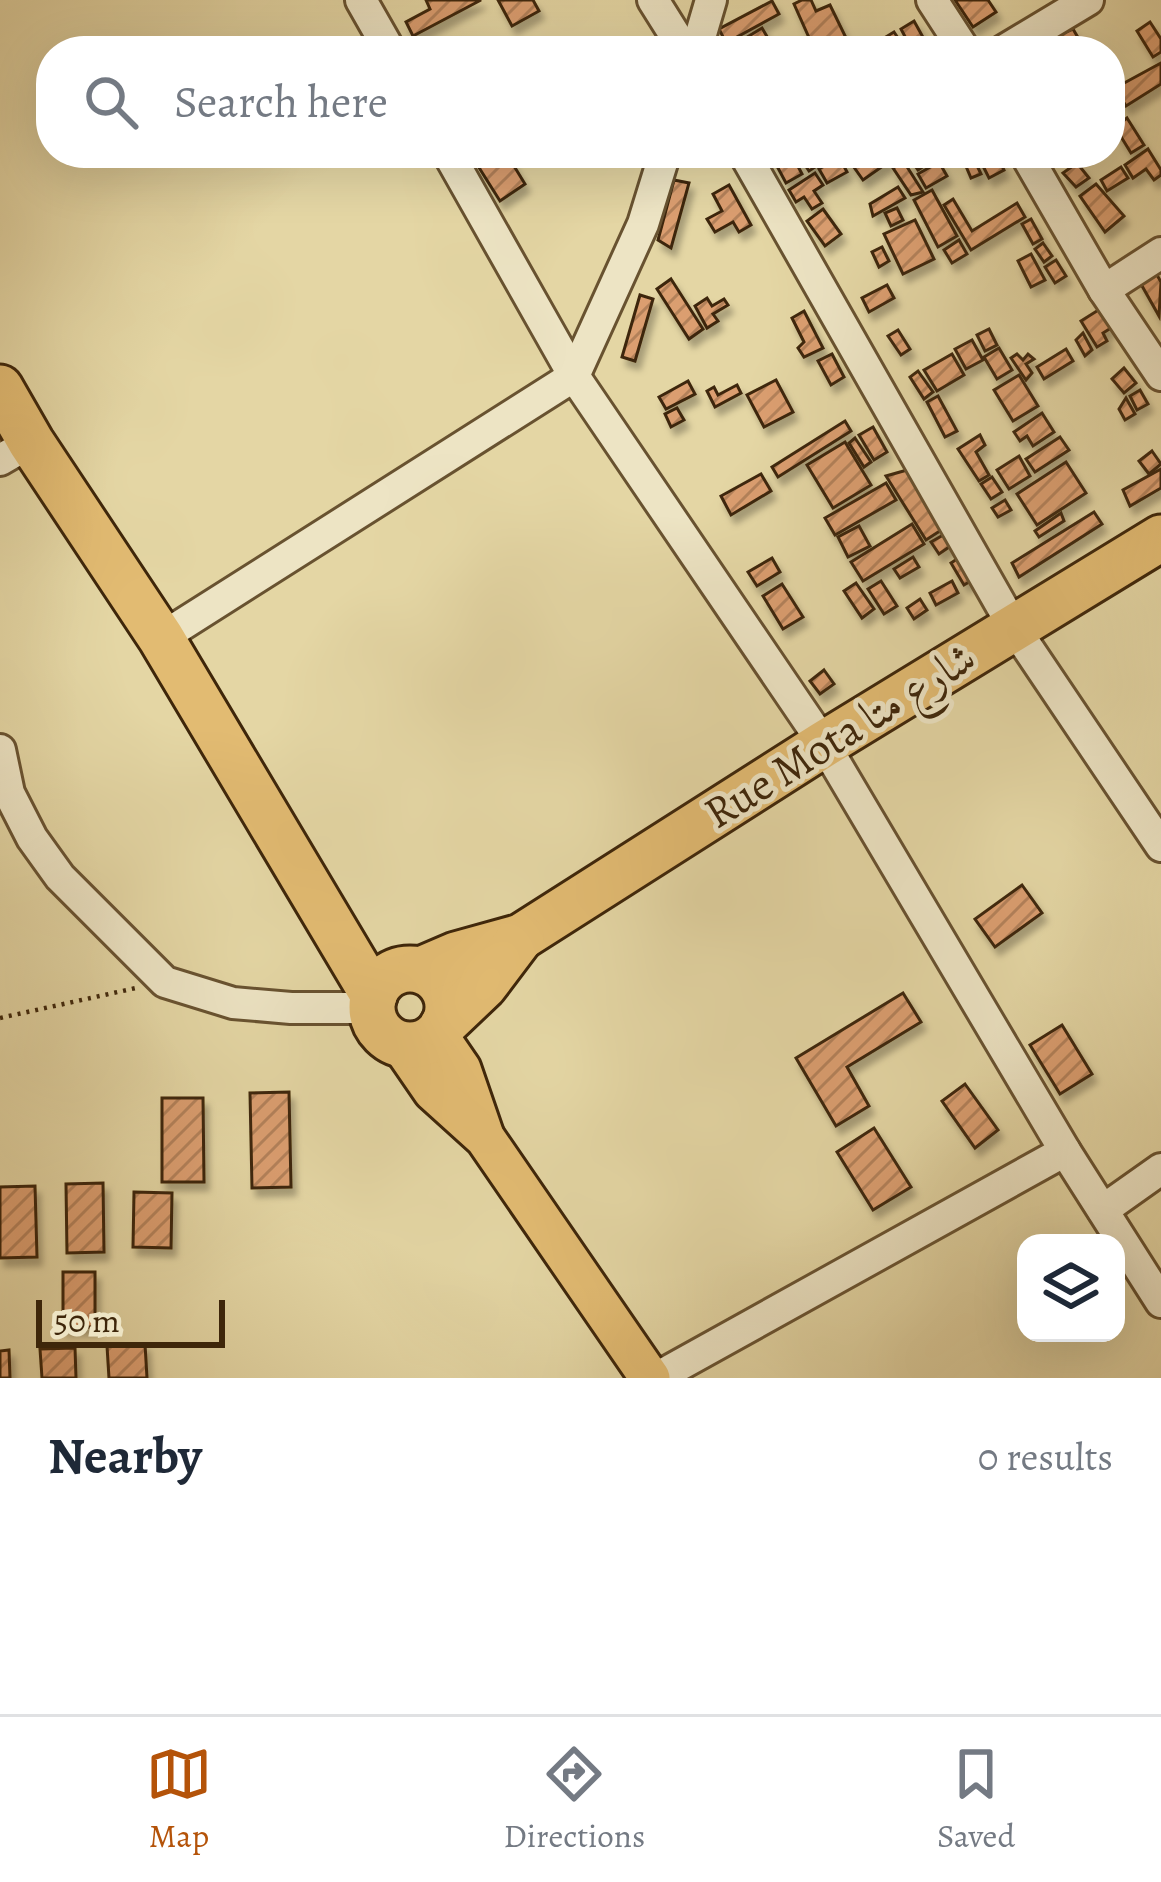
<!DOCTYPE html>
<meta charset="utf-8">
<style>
body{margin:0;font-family:Alegreya,Amiri,serif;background:#f6f6f7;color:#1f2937}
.controls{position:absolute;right:36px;bottom:36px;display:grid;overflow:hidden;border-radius:24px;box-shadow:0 12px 48px #0002}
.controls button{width:108px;height:108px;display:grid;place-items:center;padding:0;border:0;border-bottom:3px solid #e0e1e3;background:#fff;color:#1f2937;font:60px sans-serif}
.scale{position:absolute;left:36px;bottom:30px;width:189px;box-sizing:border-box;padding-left:12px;border:6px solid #3e260a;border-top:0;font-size:33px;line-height:42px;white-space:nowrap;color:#3e260a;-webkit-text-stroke:9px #ede4c4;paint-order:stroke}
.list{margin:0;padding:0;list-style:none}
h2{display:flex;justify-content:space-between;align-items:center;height:156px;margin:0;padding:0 48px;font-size:51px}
h2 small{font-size:39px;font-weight:400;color:#747a83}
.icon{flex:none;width:66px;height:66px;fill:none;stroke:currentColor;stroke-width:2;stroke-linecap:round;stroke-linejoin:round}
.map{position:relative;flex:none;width:1161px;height:1378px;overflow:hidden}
.search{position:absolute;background:#fff;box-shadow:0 12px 48px #0002;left:36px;right:36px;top:36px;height:132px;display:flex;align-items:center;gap:30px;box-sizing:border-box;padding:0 42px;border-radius:48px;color:#747a83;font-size:45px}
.sheet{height:336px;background:#fff}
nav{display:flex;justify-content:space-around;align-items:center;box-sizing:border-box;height:168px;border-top:3px solid #e0e1e3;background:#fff;font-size:33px;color:#747a83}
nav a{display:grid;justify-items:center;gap:6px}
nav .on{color:#b45309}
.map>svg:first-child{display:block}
</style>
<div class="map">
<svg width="1161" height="1378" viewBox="0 0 1161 1378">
<defs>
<pattern id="building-hatch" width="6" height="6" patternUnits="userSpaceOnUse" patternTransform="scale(3)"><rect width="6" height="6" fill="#db9e70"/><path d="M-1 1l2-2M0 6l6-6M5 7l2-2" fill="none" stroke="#b3815a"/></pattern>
<filter id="shadow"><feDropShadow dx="4.5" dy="8" stdDeviation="3" flood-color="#0004"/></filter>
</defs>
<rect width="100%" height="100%" fill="#e4d6a4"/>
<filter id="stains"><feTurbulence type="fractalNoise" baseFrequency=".00167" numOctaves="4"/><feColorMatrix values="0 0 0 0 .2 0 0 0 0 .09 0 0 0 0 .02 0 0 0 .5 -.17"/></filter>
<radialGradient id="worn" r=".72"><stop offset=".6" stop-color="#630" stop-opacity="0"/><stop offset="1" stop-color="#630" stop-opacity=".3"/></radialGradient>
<g fill="url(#building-hatch)" stroke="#3e260a" stroke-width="3" filter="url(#shadow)">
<polygon points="426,0 481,0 413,36 406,22 430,9"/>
<polygon points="498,0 533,0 539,11 512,26"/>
<polygon points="802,0 811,0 816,11 830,5 851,48 845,51 815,51 794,4"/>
<polygon points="955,0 988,0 996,12 973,27"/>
<polygon points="772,1 779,14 726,43 719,29"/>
<polygon points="914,21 924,39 910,46 901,29"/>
<polygon points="1150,22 1161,39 1161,52 1153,57 1137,31"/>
<polygon points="762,28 769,40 751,51 734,51 731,47"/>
<polygon points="1073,29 1080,41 1067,48 1061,34"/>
<polygon points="894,32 900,41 892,46 895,51 880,51 876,43"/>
<polygon points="1161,63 1161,84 1126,106 1115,88"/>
<polygon points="1127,118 1144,145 1131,153 1115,127"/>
<polygon points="1148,149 1161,170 1161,175 1154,180 1146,169 1133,178 1125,165"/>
<polygon points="500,153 506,153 525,184 500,201 478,166"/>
<polygon points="770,153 791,153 802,174 786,183"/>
<polygon points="797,153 823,153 827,159 809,171"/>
<polygon points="851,153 885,153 890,161 863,180 846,156"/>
<polygon points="920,153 924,153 930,162 918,170 911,160"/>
<polygon points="988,153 996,153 1004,170 989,178 979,158"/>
<polygon points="839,157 847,172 827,183 819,169"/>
<polygon points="974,159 981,174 971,178 965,164"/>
<polygon points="904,162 923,192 911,195 893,168"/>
<polygon points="939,162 947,176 926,188 918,174"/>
<polygon points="1077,163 1089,178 1076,187 1063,173"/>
<polygon points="1121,167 1128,178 1107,191 1101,180"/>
<polygon points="815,173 823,185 814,191 822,203 812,209 804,197 796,202 789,190"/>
<polygon points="674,180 689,183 671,248 658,240"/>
<polygon points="1096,184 1124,216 1105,232 1080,196"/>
<polygon points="729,185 751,225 739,232 733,222 715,232 707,219 722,211 713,194"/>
<polygon points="898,187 905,198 873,216 870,204"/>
<polygon points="932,190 957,236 938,247 914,200"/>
<polygon points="953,199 972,231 1017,203 1025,217 971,250 944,205"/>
<polygon points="897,208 903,220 891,226 885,213"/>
<polygon points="823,209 841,234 825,246 807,221"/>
<polygon points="1031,219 1042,239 1033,244 1022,224"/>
<polygon points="915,220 934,259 903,274 884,234"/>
<polygon points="959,240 967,254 952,263 944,250"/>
<polygon points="1043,243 1052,256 1044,262 1035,249"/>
<polygon points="882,247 889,261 879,267 872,252"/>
<polygon points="1031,254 1045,280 1031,287 1018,261"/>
<polygon points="1056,260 1066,276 1055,283 1045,267"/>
<polygon points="1153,268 1161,282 1159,316 1137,277"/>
<polygon points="671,279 703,329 689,339 657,289"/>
<polygon points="887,285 894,298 869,312 862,298"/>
<polygon points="640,295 653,299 635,361 622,357"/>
<polygon points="707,298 712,306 724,299 728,305 713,314 718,321 707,328 695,306"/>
<polygon points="1100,309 1111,328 1103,333 1107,341 1097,347 1081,321"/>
<polygon points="804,311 823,348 804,357 798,348 804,342 792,318"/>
<polygon points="989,329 997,345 985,351 977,335"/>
<polygon points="898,330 910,349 901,355 888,336"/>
<polygon points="1083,333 1092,350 1085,356 1076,340"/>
<polygon points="972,340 983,360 966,369 955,349"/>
<polygon points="999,348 1012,370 997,379 984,357"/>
<polygon points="1066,349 1073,361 1044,379 1037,367"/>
<polygon points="832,354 844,377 831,385 818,361"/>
<polygon points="952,354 964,375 937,391 924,370"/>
<polygon points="1017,354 1023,360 1028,354 1034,359 1026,364 1032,373 1026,380 1011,358"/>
<polygon points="1124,368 1136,383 1124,393 1112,379"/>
<polygon points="918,371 933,392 924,399 910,377"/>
<polygon points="1019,375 1038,406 1013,421 994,390"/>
<polygon points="776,380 793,412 764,427 747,395"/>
<polygon points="688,381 695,394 666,409 659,397"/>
<polygon points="737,385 741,393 715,407 707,391 714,387 718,395"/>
<polygon points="1140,390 1148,404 1137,410 1130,396"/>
<polygon points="938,396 957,431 945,437 927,402"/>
<polygon points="1126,398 1135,414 1125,420 1119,409"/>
<polygon points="677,408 684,420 671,427 665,414"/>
<polygon points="1042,413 1054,432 1033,446 1027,436 1020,441 1014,432"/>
<polygon points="845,421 851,431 778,477 772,467"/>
<polygon points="873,427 887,452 874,460 859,435"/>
<polygon points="980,435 985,445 976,452 989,475 979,481 958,449"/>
<polygon points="1060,437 1069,450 1035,472 1026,459"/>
<polygon points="855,438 871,462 864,467 849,443"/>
<polygon points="845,442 871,485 833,508 807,465"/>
<polygon points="1152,451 1161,464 1149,474 1139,461"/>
<polygon points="1019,456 1030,476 1009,489 997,470"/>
<polygon points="1066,462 1086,493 1037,525 1017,494"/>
<polygon points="914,468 949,525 926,540 886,476"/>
<polygon points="1161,469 1161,488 1130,506 1123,490"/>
<polygon points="761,474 771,491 731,515 721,496"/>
<polygon points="992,477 1002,492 991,499 981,484"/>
<polygon points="886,483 896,500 835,535 825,518"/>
<polygon points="1005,500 1011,510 998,517 992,508"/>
<polygon points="1094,512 1102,524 1019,577 1012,563"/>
<polygon points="1061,513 1064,521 1039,537 1035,531"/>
<polygon points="912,524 924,544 863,581 851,562"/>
<polygon points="859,526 870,546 848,557 838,537"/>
<polygon points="945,534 952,545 939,554 931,542"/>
<polygon points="913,557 919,567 900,578 894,569"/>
<polygon points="960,557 974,579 964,585 951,563"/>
<polygon points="772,558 780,572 757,586 748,572"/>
<polygon points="881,581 897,606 884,614 868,589"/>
<polygon points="952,581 958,593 936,605 930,593"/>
<polygon points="856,583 874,609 862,618 844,591"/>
<polygon points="782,584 803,617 783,629 763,596"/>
<polygon points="920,599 927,610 914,619 907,608"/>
<polygon points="824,670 834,684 820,694 810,681"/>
<polygon points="1022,885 1042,913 995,947 975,919"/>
<polygon points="903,993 921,1022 847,1067 869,1106 836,1126 796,1058"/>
<polygon points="1062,1025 1092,1074 1060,1094 1030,1045"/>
<polygon points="965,1084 998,1130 975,1148 942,1101"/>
<polygon points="289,1092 291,1187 252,1188 250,1093"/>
<polygon points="162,1098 203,1098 204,1182 162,1182"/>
<polygon points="874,1128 911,1187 873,1210 837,1152"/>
<polygon points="103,1183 104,1252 67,1253 66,1184"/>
<polygon points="35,1186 37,1257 0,1258 0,1187"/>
<polygon points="134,1192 172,1193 171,1248 133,1247"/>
<rect x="63" y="1272" width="32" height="55"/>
<polygon points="145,1344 147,1378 109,1378 107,1346"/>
<polygon points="75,1348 76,1378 42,1378 40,1349"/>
<polygon points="9,1350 10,1378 0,1378 0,1351"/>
</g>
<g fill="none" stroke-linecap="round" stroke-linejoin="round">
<defs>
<g id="minor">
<polyline points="361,0 390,51"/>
<polyline points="653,0 685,51"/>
<polyline points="932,0 965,51"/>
<polyline points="696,51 711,0"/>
<polyline points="1003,51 1088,0"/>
<polyline points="448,153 574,376 824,744 1065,1151 1161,1302"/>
<polyline points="744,153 1013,626 1161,846"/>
<polyline points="1025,153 1104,290 1161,375"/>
<polyline points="1104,290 1161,253"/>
<polyline points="0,460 31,442"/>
<polyline points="161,638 574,376 643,224 665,153"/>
<polyline points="0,750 9,793 32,838 60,877 165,982 233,1003 291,1008 372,1008"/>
<polyline points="1103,1210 1161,1169"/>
<polyline points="656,1378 1065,1151"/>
</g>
<g id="major">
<polyline points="437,1034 461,1069 483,1133"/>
<polyline points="400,1043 433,1091 485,1138 650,1378"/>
</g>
<g id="highway">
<polyline points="0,388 31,442 161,638 374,996"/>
<circle cx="410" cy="1007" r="38"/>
<polyline points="421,970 456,955 521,937 824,744 1161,538"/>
<polyline points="443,1025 484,986 521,937"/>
</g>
</defs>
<use href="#minor" stroke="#685230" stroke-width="36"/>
<use href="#major" stroke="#3e260a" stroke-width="45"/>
<use href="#highway" stroke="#3e260a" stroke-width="51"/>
<polyline stroke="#3e260a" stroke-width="4.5" stroke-dasharray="3 6" stroke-linecap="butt" points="0,1018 136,988"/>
<use href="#minor" stroke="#ede4c4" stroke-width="30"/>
<use href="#major" stroke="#e2bb72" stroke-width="39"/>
<use href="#highway" stroke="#e2bb72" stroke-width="45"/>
</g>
<g text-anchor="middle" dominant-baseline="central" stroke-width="10" stroke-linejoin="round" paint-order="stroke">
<g font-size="45" fill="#3e260a" stroke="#ede4c4">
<text transform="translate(840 735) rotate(-32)">Rue Mota شارع متا</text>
</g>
</g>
<rect width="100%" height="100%" filter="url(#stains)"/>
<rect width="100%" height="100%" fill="url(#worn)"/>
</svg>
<div class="controls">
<button><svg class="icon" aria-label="layers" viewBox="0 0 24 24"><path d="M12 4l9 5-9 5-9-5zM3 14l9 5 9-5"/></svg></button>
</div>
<div class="scale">50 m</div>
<div class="search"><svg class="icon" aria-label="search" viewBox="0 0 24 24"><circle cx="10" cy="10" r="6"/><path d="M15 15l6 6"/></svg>Search here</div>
</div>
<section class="sheet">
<h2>Nearby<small>0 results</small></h2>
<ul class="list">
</ul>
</section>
<nav>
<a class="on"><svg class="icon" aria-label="map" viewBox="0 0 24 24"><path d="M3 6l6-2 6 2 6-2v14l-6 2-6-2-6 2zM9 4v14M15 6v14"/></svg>Map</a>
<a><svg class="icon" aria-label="directions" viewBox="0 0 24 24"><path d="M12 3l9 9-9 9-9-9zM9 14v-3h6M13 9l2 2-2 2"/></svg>Directions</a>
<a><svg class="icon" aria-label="saved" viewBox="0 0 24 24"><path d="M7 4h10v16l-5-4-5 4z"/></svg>Saved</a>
</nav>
